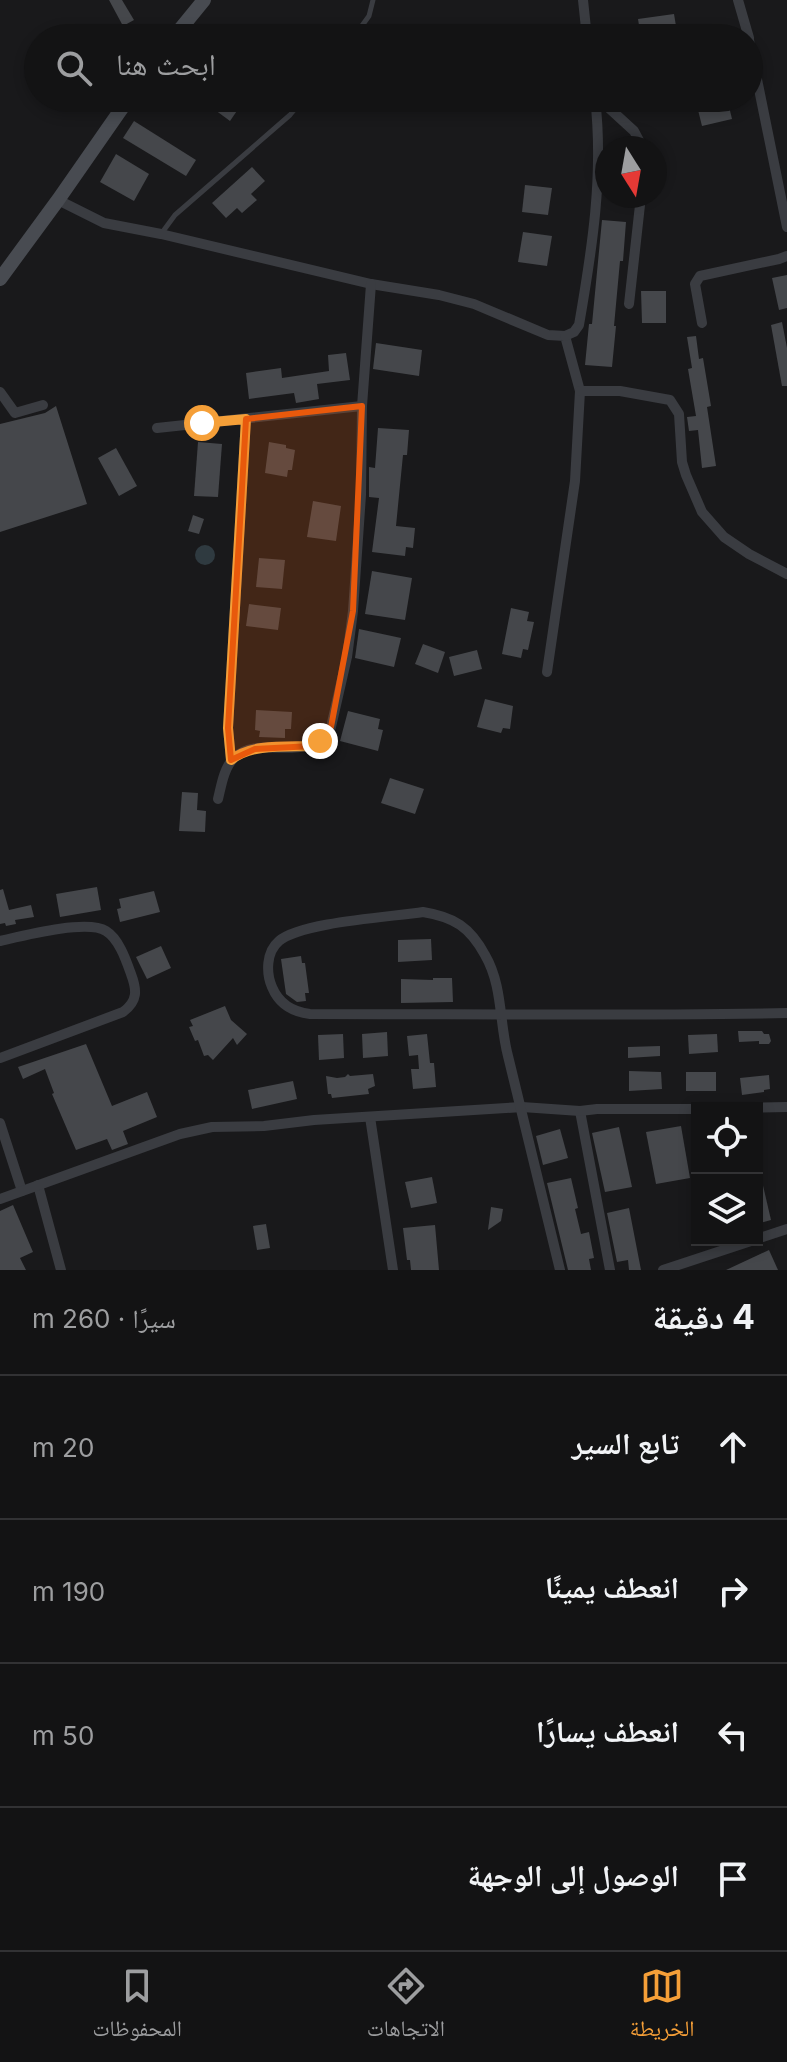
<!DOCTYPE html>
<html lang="ar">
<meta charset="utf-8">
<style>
body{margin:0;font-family:Inter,"Noto Naskh Arabic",sans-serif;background:#1c1c1d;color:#f1f3f6;direction:rtl}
.controls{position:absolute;right:24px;bottom:24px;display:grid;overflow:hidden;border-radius:0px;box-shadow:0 4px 12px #0003}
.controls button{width:72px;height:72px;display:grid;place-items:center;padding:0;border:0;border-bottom:2px solid #323234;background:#131314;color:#f1f3f6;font:40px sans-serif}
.compass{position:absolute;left:595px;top:136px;width:72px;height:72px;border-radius:50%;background:#131314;box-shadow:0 4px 12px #0003;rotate:169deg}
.stop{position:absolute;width:24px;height:24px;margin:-18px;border:6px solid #f59f38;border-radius:50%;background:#fff}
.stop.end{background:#f59f38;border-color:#fff;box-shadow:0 2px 8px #0008}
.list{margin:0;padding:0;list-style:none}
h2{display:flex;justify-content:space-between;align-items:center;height:104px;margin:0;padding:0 32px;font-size:34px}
h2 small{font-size:26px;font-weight:400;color:#9d9ea0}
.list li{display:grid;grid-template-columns:52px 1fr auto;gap:24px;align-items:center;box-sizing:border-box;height:144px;padding:0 32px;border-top:2px solid #323234}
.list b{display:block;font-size:30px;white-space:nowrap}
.list em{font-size:26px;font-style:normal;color:#9d9ea0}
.icon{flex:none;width:44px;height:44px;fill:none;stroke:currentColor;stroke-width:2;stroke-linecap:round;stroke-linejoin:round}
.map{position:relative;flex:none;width:787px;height:1270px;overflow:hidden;direction:ltr}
.search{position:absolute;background:#131314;box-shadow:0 4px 12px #0003;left:24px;right:24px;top:24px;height:88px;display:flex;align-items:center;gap:20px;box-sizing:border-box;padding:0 28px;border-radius:44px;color:#9d9ea0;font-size:30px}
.sheet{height:680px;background:#131314}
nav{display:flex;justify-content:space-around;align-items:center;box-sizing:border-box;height:112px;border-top:2px solid #323234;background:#131314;font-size:22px;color:#9d9ea0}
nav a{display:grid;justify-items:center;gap:4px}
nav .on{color:#f59f38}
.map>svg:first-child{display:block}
</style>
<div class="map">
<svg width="787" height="1270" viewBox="0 0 787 1270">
<rect width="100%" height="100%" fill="#19191b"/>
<circle fill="#2f3a40" cx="205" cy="555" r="10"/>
<g fill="#45474b">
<polygon points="109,0 122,0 134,20 123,26"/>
<polygon points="674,14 678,38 641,38 638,19"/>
<polygon points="217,98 238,98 243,102 230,121 211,107"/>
<polygon points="695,98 727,98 732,119 702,126"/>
<polygon points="134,121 196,160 186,176 123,138"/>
<polygon points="116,154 149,174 134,201 100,182"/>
<polygon points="252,167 265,181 251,194 257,200 242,213 237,208 226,218 212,203"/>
<polygon points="525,185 552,188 548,215 522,212"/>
<polygon points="602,220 626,222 623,261 620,261 614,326 616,326 612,367 585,365 589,324 592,324"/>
<polygon points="523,232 552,236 547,266 518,262"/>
<polygon points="787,275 787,308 779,310 772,278"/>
<polygon points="641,291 666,291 666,323 642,323"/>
<polygon points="782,322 787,348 787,386 782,386 771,325"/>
<polygon points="696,336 699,359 703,358 711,406 707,407 716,466 702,468 698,430 689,431 687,417 696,416 688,369 692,368 687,337"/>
<polygon points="376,343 422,350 419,376 373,369"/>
<polygon points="346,353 350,380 317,384 319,399 296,403 294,393 249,399 246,373 281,368 282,378 329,371 328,355"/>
<polygon points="56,406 87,504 0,532 0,424 45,413"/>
<polygon points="378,428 409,430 407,455 403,455 396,526 415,528 413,548 406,547 405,556 372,552 379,498 369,497 369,467 375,468"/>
<polygon points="198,442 222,444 218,497 194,496"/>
<polygon points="269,442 286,445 286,448 295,450 292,470 288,470 287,477 265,473"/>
<polygon points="116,448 137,486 119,496 98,458"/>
<polygon points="313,501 341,506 336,541 307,537"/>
<polygon points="193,515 204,519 199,534 188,531"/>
<polygon points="259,558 285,560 282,589 256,587"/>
<polygon points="372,571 412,578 405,620 365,614"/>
<polygon points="249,604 281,608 278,630 246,626"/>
<polygon points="511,608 529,612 527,621 534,622 528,650 523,649 521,658 502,654"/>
<polygon points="359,629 401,638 394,667 355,658"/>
<polygon points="423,644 445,652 438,673 415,664"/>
<polygon points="477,650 482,669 454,676 449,657"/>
<polygon points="485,699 513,706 510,729 503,728 501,733 477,727"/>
<polygon points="256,710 292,712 291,729 285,729 285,738 259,737 260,731 255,730"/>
<polygon points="348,711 380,719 378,729 383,730 378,751 340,741"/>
<polygon points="390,778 424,789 415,814 381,803"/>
<polygon points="182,792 198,793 197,810 206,811 205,832 179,831"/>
<polygon points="97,887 101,910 60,917 56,894"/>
<polygon points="3,889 9,910 31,905 34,917 15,920 16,924 6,926 5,923 0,924 0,890"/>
<polygon points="154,891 160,912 120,922 117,909 121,908 119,899"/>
<polygon points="431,939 432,960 398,962 398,940"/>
<polygon points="161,946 171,968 147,979 136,957"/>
<polygon points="301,956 302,963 305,963 309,993 305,993 306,1001 297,1002 286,994 281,959"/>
<polygon points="433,978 452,978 453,1002 401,1003 401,979 433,980"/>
<polygon points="225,1006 231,1020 247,1034 237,1045 233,1038 213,1060 208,1055 204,1056 198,1040 195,1041 189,1027 193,1026 190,1020"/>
<polygon points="738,1031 762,1031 764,1034 769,1034 771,1041 769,1044 759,1044 759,1041 739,1042"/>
<polygon points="387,1032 388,1056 363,1058 362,1034"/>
<polygon points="343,1034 344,1058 319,1060 318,1035"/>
<polygon points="427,1034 430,1063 434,1063 436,1087 413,1089 411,1069 419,1069 418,1055 409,1056 407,1036"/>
<polygon points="717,1034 718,1052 689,1054 688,1035"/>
<polygon points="86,1044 112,1106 147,1092 157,1117 123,1131 128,1144 112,1150 107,1139 76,1150 52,1094 54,1093 45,1069 23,1079 18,1067"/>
<polygon points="660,1046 660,1056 628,1058 628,1047"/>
<polygon points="629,1071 661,1072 662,1089 629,1091"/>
<rect x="686" y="1072" width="30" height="19"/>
<polygon points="348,1074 350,1076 373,1074 375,1086 368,1089 369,1094 332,1098 331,1094 328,1094 326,1076 337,1078 345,1077"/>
<polygon points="769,1075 770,1089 764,1090 764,1092 742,1095 740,1078"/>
<polygon points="293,1081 297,1099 252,1109 248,1090"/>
<polygon points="681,1126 690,1178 656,1184 646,1132"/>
<polygon points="619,1127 632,1187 605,1192 592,1133"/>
<polygon points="560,1129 568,1158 543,1165 536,1136"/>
<polygon points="432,1177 437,1203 411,1208 405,1182"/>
<polygon points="757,1177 761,1177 771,1220 757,1224"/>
<polygon points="571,1178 578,1208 575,1209 581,1234 589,1232 594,1258 589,1259 591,1270 568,1270 547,1183"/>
<polygon points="13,1205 33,1252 20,1258 26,1270 0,1270 0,1211"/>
<polygon points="491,1207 503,1209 501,1221 488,1230"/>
<polygon points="629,1208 641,1270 629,1270 628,1260 617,1262 607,1213"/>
<polygon points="266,1224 270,1248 257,1250 253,1226"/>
<polygon points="435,1225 439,1270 411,1270 410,1260 407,1260 403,1228"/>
<polygon points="769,1250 778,1270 726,1270"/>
</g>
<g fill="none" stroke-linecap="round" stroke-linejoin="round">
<g stroke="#3a3c41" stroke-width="5">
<polyline points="353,38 369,16 373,0"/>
<polyline points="161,234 175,215 290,115 304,98"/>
</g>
<g stroke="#3a3c41" stroke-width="10">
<polyline points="583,0 587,38"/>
<polyline points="738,0 749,38"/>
<polyline points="749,40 787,227"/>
<polyline points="598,98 634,131 643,148"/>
<polyline points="58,200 104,223 161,234 371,284 439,295 474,304 548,335 565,336 580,391 575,481 547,672"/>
<polyline points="629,304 641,196"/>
<polyline points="702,323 695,284 700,276 779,259 787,256"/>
<path d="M565 336 574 332 579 325C592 250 604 174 595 98"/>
<polyline points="580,391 620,391 670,400 679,414 682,462 686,475 702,512 724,537 749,554 787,574"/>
<polyline points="0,392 15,413 43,405"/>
<polyline points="157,428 362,406"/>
<polyline points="231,760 228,728 246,419"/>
<path d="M218 799C221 787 224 767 234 758 260 733 309 766 331 727L347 657 353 611 361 495 362 406 371 284"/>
<path d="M0 941C22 936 87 919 106 931 119 939 126 960 131 974 137 990 138 1001 123 1012L0 1058"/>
<polyline points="738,1108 787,1107"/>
<polyline points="580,1111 610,1270"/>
<polyline points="370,1117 393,1270"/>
<polyline points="0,1123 22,1191"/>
<polyline points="38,1185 61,1270"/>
<polyline points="0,1199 180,1134 212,1127 264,1126 314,1120 522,1107 580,1111 597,1109 697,1109"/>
<polyline points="757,1239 787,1229"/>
<path d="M560 1270C543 1198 525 1127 508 1056 499 1022 503 986 485 955 470 927 454 917 423 912 391 917 301 922 279 941 266 952 266 973 272 987 279 1004 293 1012 310 1014 469 1014 628 1016 787 1013"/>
<polyline points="663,1270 754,1240"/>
</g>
<g stroke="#484b51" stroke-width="14">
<polyline points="173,38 204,0"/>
<polyline points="0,279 58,200 129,98"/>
</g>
</g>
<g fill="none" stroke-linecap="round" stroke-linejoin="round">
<path stroke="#f59f38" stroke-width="10" d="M202 423 246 419 228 728 231 760C252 743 287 747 313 746L320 741"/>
</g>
<path fill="#e8590c" fill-opacity="0.2" stroke="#e8590c" stroke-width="6" stroke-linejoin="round" d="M362 406 353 611 331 727 313 746 255 749 231 760 228 728 246 419Z"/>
</svg>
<div class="controls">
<button><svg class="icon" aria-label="locate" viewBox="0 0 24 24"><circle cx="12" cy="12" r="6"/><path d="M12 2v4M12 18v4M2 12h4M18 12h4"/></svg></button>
<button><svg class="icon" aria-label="layers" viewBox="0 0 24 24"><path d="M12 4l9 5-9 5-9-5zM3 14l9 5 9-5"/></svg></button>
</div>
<svg class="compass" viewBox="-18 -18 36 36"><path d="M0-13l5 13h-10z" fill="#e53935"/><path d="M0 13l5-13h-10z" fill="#9d9ea0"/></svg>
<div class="stop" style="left:202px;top:423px"></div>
<div class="stop end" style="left:320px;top:741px"></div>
<div class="search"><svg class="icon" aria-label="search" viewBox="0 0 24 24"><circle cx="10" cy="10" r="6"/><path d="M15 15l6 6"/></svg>ابحث هنا</div>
</div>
<section class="sheet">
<h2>4 دقيقة<small>سيرًا · 260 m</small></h2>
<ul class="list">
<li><svg class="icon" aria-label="ahead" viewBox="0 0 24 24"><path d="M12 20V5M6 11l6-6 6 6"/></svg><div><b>تابع السير</b></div><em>20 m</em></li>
<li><svg class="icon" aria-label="right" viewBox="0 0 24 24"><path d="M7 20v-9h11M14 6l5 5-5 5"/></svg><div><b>انعطف يمينًا</b></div><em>190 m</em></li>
<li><svg class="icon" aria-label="left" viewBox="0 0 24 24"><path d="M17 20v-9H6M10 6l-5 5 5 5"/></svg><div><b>انعطف يسارًا</b></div><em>50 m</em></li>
<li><svg class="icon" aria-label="arrive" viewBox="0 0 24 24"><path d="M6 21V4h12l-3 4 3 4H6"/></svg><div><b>الوصول إلى الوجهة</b></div></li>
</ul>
</section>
<nav>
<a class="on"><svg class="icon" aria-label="map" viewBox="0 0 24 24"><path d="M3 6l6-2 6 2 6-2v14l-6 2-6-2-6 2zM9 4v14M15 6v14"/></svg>الخريطة</a>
<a><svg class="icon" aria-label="directions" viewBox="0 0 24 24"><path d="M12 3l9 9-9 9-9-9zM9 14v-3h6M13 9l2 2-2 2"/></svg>الاتجاهات</a>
<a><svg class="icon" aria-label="saved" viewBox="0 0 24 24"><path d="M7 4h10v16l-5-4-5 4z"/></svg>المحفوظات</a>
</nav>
